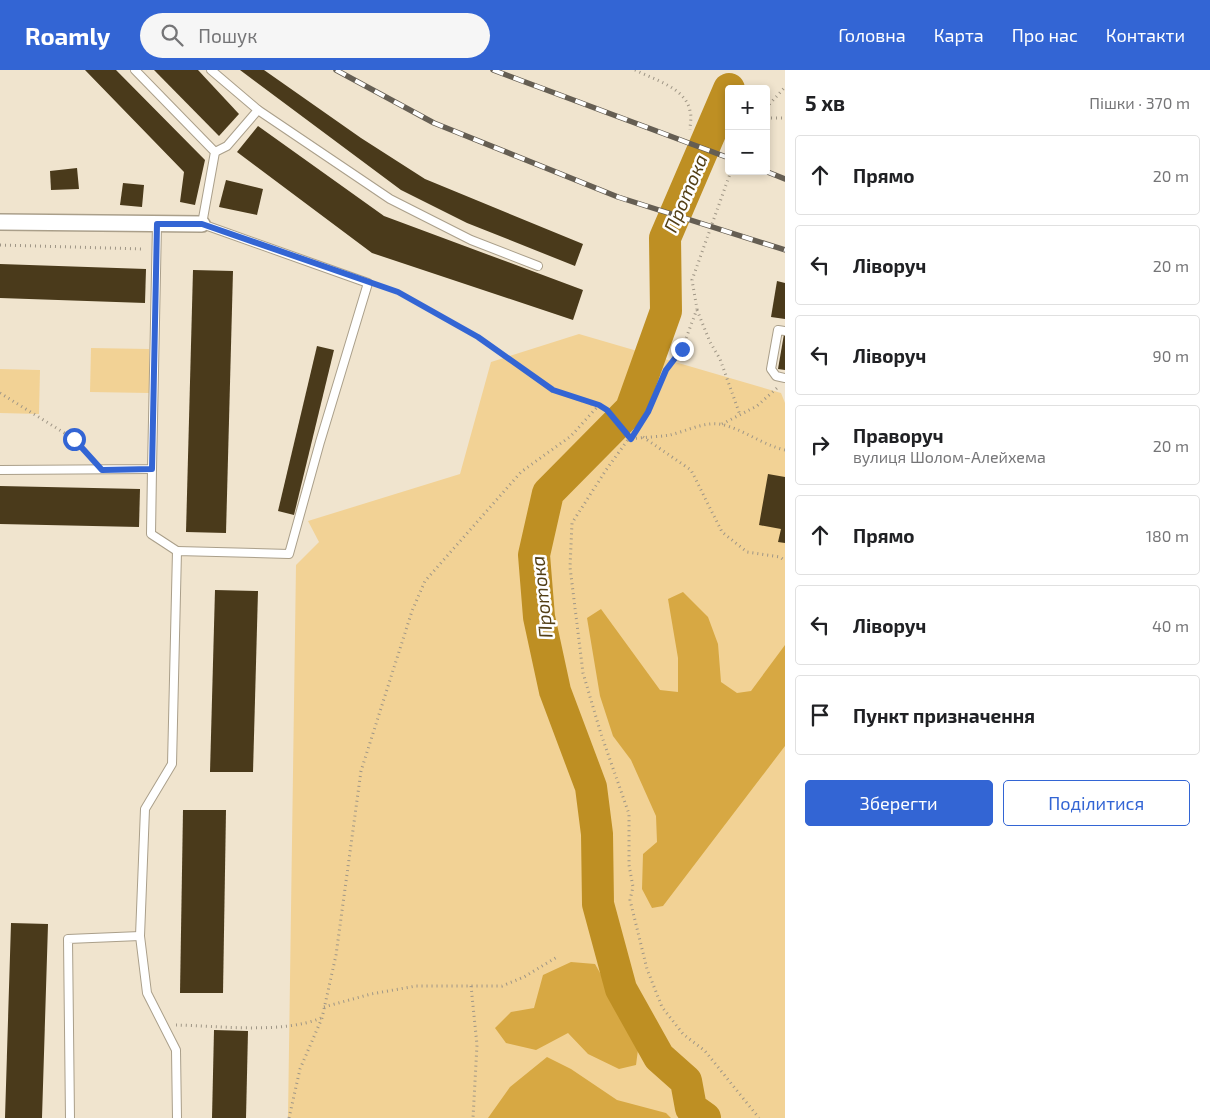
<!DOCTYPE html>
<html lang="uk">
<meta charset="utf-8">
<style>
body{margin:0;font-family:"Exo 2",sans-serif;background:#f6f6f6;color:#202124}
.controls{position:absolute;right:15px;top:15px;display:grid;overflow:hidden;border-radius:5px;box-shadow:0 2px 8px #0003}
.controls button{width:45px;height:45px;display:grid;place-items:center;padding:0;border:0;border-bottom:1px solid #e0e0e0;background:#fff;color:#202124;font:25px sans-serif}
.stop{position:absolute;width:15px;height:15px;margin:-11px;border:4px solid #3365d4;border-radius:50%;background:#fff}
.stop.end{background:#3365d4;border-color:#fff;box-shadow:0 1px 5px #0008}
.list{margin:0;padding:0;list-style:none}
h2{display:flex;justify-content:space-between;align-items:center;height:65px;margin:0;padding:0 20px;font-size:21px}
h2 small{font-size:16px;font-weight:400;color:#757577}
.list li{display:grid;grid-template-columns:32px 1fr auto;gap:15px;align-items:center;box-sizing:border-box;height:80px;margin:0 10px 10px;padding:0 10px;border:1px solid #e0e0e0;border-radius:5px}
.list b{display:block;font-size:19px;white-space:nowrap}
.list p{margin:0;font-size:16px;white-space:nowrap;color:#757577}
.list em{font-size:16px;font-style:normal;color:#757577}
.actions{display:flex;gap:10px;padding:15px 20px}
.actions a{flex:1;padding:11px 0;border:1px solid #3365d4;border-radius:5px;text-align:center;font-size:18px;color:#3365d4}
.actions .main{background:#3365d4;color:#fff}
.icon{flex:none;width:28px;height:28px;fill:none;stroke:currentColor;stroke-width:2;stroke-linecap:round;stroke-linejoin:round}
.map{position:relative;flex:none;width:785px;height:1048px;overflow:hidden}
header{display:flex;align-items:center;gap:30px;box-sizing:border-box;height:70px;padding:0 25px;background:#3365d4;color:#fff}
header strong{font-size:24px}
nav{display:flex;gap:28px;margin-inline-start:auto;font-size:18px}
.search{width:350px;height:45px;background:#f6f6f6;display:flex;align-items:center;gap:12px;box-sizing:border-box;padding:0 18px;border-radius:28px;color:#757577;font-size:19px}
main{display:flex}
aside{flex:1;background:#fff}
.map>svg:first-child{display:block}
</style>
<header>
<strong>Roamly</strong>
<div class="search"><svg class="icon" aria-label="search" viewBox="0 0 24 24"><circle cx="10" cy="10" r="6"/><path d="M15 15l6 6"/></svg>Пошук</div>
<nav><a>Головна</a><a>Карта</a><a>Про нас</a><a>Контакти</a></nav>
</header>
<main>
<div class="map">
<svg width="785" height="1048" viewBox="0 0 785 1048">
<rect width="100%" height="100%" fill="#f0e4ce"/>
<g fill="#f2d295">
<polygon points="579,264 781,323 785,333 785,1048 288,1048 296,495 319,472 308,451 460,404 491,292"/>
<polygon points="91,278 149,279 149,323 90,322"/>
<polygon points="0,299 40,300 39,344 0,343"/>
</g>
<g fill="#d7a843">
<polygon points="683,522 708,547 718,574 721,612 737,623 751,621 785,575 785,676 663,836 652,838 642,819 643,784 657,772 656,746 631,690 613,666 600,626 587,548 601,539 660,620 678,622 678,588 668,529"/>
<polygon points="571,892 595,894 639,972 636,995 619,999 588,984 568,963 536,980 506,973 495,958 511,942 534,938 543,905"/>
<polygon points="547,987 571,999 617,1030 666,1043 671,1048 488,1048 510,1017"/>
</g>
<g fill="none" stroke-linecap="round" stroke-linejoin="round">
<polyline stroke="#be8f23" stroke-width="32" points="705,1048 691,1038 686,1011 659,987 621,919 598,834 597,764 591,717 555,621 539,547 534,485 548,423 631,339 666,241 665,168 729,19"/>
</g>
<g fill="#4a3a1b">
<polygon points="85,0 116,0 205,90 195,135 180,132 184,102"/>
<polygon points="154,0 198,0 239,44 219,66"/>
<polygon points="240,0 264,0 361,68 425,109 583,174 575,196 467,153 401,120"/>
<polygon points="258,56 384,146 583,220 573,250 372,183 237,82"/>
<polygon points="77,98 79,119 51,120 50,101"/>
<polygon points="226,110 263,119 257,145 219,137"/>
<polygon points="123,113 144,115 142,137 120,135"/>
<polygon points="0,194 146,199 145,233 0,228"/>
<polygon points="193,200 233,201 226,463 186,462"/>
<polygon points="777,211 785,213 785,249 771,247"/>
<polygon points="784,264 785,264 785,300 778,299"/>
<polygon points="317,276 334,280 294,445 278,441"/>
<polygon points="768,404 785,407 785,473 778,472 781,459 759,455"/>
<polygon points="0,416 140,419 139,457 0,454"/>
<polygon points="215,520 258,521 253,702 210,702"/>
<polygon points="183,740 226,740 223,923 180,923"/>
<polygon points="11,853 48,854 42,1048 5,1048"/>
<polygon points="214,960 248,961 246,1048 212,1048"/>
</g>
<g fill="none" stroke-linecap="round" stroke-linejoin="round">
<defs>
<g id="service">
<polyline points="135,0 215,82 202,154 368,213 320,372 289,484 177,481 172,694 145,739 140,866 147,923 176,980 177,1048"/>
<polyline points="211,0 258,40"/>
<polyline points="215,82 227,76 258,40 390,129 471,170 538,196"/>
<polyline points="785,261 778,260 771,299 776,306 785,308"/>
<polyline points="152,399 151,464 177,481"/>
<polyline points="0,400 152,399 157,154"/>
<polyline points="70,1048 68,869 140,866"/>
</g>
<polyline id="minor" points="0,152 202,154"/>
</defs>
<use href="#service" stroke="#aa9f8a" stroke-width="10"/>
<use href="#minor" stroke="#aa9f8a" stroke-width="18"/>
<g stroke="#9f9686" stroke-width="3" stroke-dasharray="1 4" stroke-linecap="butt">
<path d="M635 0C653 9 686 18 690 41 692 47 690 54 690 60"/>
<polyline points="766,38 785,17"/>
<polyline points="766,48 785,48"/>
<polyline points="731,101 692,210 697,239 682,279 666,300 648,342 606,400 572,453 570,497 583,603 601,664 629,744 629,795 633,817 630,830 647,899 662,937 683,964 705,981 759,1048"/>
<polyline points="0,175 144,179"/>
<polyline points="378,216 398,222 478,267 553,320 607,340 631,369"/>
<polyline points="697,240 710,272 720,289 740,345"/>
<polyline points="0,323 74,369 91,388"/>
<polyline points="722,354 757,336 777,318"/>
<polyline points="643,367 691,400 722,462 747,482 780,487 785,491"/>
<path d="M631 369C644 367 658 367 670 365 687 361 707 350 724 355 746 361 763 375 785 380"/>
<polyline points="471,916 477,975 473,1048"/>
<polyline points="324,937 371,924 416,916 502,916 524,907 557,887"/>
<path d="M176 955C218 956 283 964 321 948"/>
<polyline points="289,1048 300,999 322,948 336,885 361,701 412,541 425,511 521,402 571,366 599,335"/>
</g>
<use href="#service" stroke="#fff" stroke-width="8"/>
<use href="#minor" stroke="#fff" stroke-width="15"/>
<defs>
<g id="rail">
<polyline points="336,0 434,53 618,127 785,180"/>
<polyline points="493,0 729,88"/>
<polyline points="765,101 785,109"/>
</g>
</defs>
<use href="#rail" stroke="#655e53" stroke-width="5.5"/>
<use href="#rail" stroke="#fff" stroke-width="4" stroke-dasharray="11" stroke-linecap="butt"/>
</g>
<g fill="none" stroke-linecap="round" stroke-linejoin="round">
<polyline stroke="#3365d4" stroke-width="6" points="74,369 102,400 152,399 157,154 202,154 398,222 478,267 553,320 599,335 607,340 631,369 648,342 666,300 682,279"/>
</g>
<g text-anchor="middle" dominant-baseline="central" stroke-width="5" stroke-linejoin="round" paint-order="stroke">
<g font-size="19" font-style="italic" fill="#533f15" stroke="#fff">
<text transform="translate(685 123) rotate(-67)">Протока</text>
<text transform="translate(541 527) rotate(-96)">Протока</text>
</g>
</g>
</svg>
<div class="controls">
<button>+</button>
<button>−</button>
</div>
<div class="stop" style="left:74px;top:369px"></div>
<div class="stop end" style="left:682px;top:279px"></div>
</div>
<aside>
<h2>5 хв<small>Пішки · 370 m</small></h2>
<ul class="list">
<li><svg class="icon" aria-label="ahead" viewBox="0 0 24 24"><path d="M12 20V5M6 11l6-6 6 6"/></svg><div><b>Прямо</b></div><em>20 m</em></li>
<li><svg class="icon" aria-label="left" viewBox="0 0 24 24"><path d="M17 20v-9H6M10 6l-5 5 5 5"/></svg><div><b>Ліворуч</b></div><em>20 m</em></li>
<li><svg class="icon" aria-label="left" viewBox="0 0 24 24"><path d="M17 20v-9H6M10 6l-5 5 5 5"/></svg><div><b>Ліворуч</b></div><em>90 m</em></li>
<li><svg class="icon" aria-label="right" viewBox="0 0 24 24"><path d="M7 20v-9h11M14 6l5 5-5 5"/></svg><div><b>Праворуч</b><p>вулиця Шолом-Алейхема</p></div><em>20 m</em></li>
<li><svg class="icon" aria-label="ahead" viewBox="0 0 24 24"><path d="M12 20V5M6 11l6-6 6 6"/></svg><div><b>Прямо</b></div><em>180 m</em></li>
<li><svg class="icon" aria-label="left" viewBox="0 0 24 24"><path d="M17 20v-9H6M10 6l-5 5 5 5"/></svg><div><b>Ліворуч</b></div><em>40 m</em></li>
<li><svg class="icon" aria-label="arrive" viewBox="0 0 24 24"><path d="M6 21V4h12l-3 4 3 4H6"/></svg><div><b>Пункт призначення</b></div></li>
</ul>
<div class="actions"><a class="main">Зберегти</a><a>Поділитися</a></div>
</aside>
</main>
